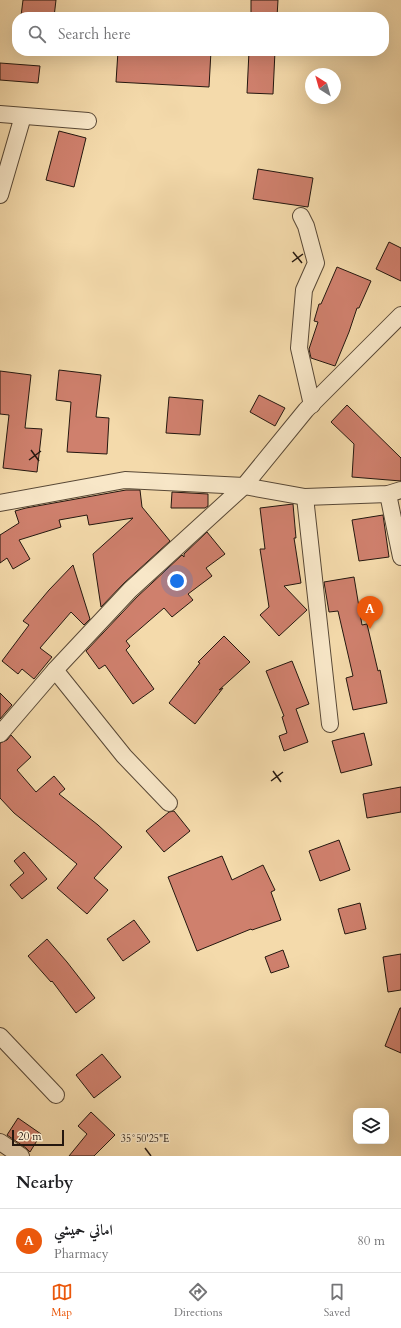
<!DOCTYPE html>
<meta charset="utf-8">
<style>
body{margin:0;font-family:Cardo,Amiri,serif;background:#f6f6f6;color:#202124}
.controls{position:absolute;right:12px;bottom:12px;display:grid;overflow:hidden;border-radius:8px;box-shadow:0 4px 16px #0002}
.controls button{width:36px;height:36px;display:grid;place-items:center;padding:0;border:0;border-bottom:1px solid #e0e0e0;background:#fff;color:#202124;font:20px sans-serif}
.compass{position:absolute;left:305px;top:68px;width:36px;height:36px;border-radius:50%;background:#fff;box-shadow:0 4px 16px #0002;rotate:323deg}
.scale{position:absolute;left:12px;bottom:10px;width:52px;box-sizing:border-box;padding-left:4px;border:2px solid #24170f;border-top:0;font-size:11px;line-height:14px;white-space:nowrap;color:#24170f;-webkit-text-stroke:3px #f8e7c8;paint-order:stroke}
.you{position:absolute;left:177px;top:581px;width:14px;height:14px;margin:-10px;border:3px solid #fff;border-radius:50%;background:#1a73e8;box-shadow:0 0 0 6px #1a73e833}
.badge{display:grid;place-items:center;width:26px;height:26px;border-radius:50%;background:#ea580c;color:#fff;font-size:13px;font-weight:700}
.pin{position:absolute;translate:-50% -33px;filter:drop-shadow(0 1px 2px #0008)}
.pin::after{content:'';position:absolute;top:21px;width:14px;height:12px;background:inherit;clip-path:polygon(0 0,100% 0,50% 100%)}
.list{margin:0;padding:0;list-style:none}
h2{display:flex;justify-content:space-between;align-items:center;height:52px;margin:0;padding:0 16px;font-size:17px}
h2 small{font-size:13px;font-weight:400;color:#757577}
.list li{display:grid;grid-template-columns:26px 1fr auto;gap:12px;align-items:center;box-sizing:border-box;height:64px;padding:0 16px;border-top:1px solid #e0e0e0}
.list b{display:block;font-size:15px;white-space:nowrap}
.list p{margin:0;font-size:13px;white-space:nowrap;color:#757577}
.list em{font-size:13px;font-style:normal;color:#757577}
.icon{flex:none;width:22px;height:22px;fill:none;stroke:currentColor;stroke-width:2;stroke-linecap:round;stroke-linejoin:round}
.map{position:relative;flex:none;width:401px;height:1156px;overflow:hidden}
.search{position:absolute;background:#fff;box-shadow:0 4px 16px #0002;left:12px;right:12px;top:12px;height:44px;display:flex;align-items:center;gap:10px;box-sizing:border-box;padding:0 14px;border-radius:16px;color:#757577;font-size:15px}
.sheet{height:116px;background:#fff}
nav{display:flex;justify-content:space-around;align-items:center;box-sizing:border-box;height:56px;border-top:1px solid #e0e0e0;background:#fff;font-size:11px;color:#757577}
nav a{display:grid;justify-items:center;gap:2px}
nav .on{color:#ea580c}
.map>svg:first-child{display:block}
</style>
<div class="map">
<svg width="401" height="1156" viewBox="0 0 401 1156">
<rect width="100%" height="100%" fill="#f4daab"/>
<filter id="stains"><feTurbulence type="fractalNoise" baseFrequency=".005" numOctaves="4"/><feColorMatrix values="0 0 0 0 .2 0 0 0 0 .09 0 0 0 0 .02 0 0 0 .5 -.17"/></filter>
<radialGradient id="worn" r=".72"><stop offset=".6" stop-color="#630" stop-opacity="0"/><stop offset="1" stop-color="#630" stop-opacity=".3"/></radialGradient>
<g fill="#cf806d" stroke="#24170f">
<polygon points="23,0 56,0 54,17 21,16"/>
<polygon points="251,0 278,0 277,17 251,17"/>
<polygon points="118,51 211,51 209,87 116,82"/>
<polygon points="249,51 275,51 273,94 247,93"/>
<polygon points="0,63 40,66 38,83 0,80"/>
<polygon points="59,131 86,138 74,187 46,180"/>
<polygon points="258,169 313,178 308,207 253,199"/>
<polygon points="389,242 401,248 401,281 376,269"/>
<polygon points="337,267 371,281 359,308 357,308 349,332 335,366 311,358 309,349 318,322 314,321 319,304 321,304"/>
<polygon points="59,370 101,375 96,417 109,418 107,454 67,452 71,402 56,400"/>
<polygon points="0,371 31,375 25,428 42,429 37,472 3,468 9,415 0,414"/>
<polygon points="259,395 285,408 275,426 250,412"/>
<polygon points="169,397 203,400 200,435 166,433"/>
<polygon points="347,405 401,458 401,481 352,477 354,444 331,422"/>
<polygon points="126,490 140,490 142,507 170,541 124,583 101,607 93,554 133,518 89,525 87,515 59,520 61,527 19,540 30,559 13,569 7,558 0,563 0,535 19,523 15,511 26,508"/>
<polygon points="172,492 208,494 208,506 205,508 171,508"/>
<polygon points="293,504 296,538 294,538 301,583 284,586 307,610 279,636 260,615 269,607 260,549 265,549 260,508"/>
<polygon points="383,515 389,557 359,561 352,520"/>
<polygon points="207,532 225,554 206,568 212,576 188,594 193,600 172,617 164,608 126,641 130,646 126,650 154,689 133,704 105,665 99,669 86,651 137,597 182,555 184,557 184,554"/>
<polygon points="73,565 90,619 84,625 71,612 40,648 52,657 34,679 22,669 18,674 2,661 29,625 23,621 49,590"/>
<polygon points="354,577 362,625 367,624 378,671 380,670 387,703 353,710 346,678 353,676 338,611 329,612 324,582"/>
<polygon points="224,636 250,662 219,690 223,688 195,724 169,703 200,663 198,662"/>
<polygon points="292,661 309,704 296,709 308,742 284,751 279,736 287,733 282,717 284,716 266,671"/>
<polygon points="0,693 12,705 0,719"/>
<polygon points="364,733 372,765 341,773 332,741"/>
<polygon points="11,735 31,757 17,770 36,792 54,776 65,789 59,794 98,825 122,847 94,878 108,890 87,914 57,888 77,864 14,813 0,798 0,743 7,740"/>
<polygon points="401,787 401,812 367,818 363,794"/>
<polygon points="174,811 190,831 164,852 146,831 169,812"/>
<polygon points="339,840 350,870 320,881 309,851"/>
<polygon points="24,852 47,879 22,899 10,885 24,873 14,861"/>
<polygon points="222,856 232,880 263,865 275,890 271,892 281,920 252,930 251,929 197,951 168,877"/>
<polygon points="360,903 366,929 345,934 338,909"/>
<polygon points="134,920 150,942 123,961 107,939"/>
<polygon points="47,939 67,962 95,998 76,1013 52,981 51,982 28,956"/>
<polygon points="283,950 289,967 271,973 265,957"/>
<polygon points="401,954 401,990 388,992 383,957"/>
<polygon points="400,1008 401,1008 401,1053 385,1046"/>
<polygon points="102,1054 121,1077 94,1098 76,1075"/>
<polygon points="91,1112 115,1135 94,1156 69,1156 87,1134 78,1126"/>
<polygon points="18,1118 41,1134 30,1152 26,1148 7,1135"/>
</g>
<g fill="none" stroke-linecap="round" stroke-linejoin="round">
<defs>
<g id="street">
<polyline points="0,114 88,121"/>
<polyline points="0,195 23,116"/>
<polyline points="301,216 306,226 316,263 304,290 299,348 312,405"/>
<polyline points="388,494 401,557"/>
<polyline points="305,497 330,724"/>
<polyline points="0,503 125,480 244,486 305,497 388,494 401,490"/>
<polyline points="55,670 124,756 169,803"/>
<polyline points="0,734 55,670 130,590 244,486 306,410 401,315"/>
<polyline points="0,1036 56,1095"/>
<polyline points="0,1142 21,1156"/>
</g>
</defs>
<use href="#street" stroke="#584836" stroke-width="18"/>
<use href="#street" stroke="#f8e7c8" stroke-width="16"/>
</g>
<path fill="none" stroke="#24170f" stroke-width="1.5" d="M293 252 302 263M292 262 303 254M31 450 39 461M29 460 41 451M273 771 281 782M271 781 283 772M145 1148 151 1156"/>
<g font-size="10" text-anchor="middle" fill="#24170f" stroke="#f8e7c8" stroke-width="3" stroke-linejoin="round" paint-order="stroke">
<text x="145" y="1142">35°50'25"E</text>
</g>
<rect width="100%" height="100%" filter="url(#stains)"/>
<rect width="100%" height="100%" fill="url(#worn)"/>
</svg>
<div class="controls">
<button><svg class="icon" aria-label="layers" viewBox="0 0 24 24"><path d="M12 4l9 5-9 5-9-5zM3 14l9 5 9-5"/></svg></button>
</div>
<svg class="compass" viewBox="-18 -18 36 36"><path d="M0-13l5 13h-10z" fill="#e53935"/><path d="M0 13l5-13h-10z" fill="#757577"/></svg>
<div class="scale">20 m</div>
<div class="you"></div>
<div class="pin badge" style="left:370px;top:629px">A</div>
<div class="search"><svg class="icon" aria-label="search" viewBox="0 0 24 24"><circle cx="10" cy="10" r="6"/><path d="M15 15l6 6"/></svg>Search here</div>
</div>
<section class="sheet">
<h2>Nearby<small></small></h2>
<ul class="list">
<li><span class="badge">A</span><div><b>اماني حميشي</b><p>Pharmacy</p></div><em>80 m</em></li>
</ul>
</section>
<nav>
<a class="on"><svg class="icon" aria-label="map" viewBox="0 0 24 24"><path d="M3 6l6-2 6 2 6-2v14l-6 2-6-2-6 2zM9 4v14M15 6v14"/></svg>Map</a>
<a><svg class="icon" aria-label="directions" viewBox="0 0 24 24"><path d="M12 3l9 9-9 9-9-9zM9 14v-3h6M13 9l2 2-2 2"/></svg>Directions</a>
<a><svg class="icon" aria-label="saved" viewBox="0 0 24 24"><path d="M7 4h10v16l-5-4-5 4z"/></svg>Saved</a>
</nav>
